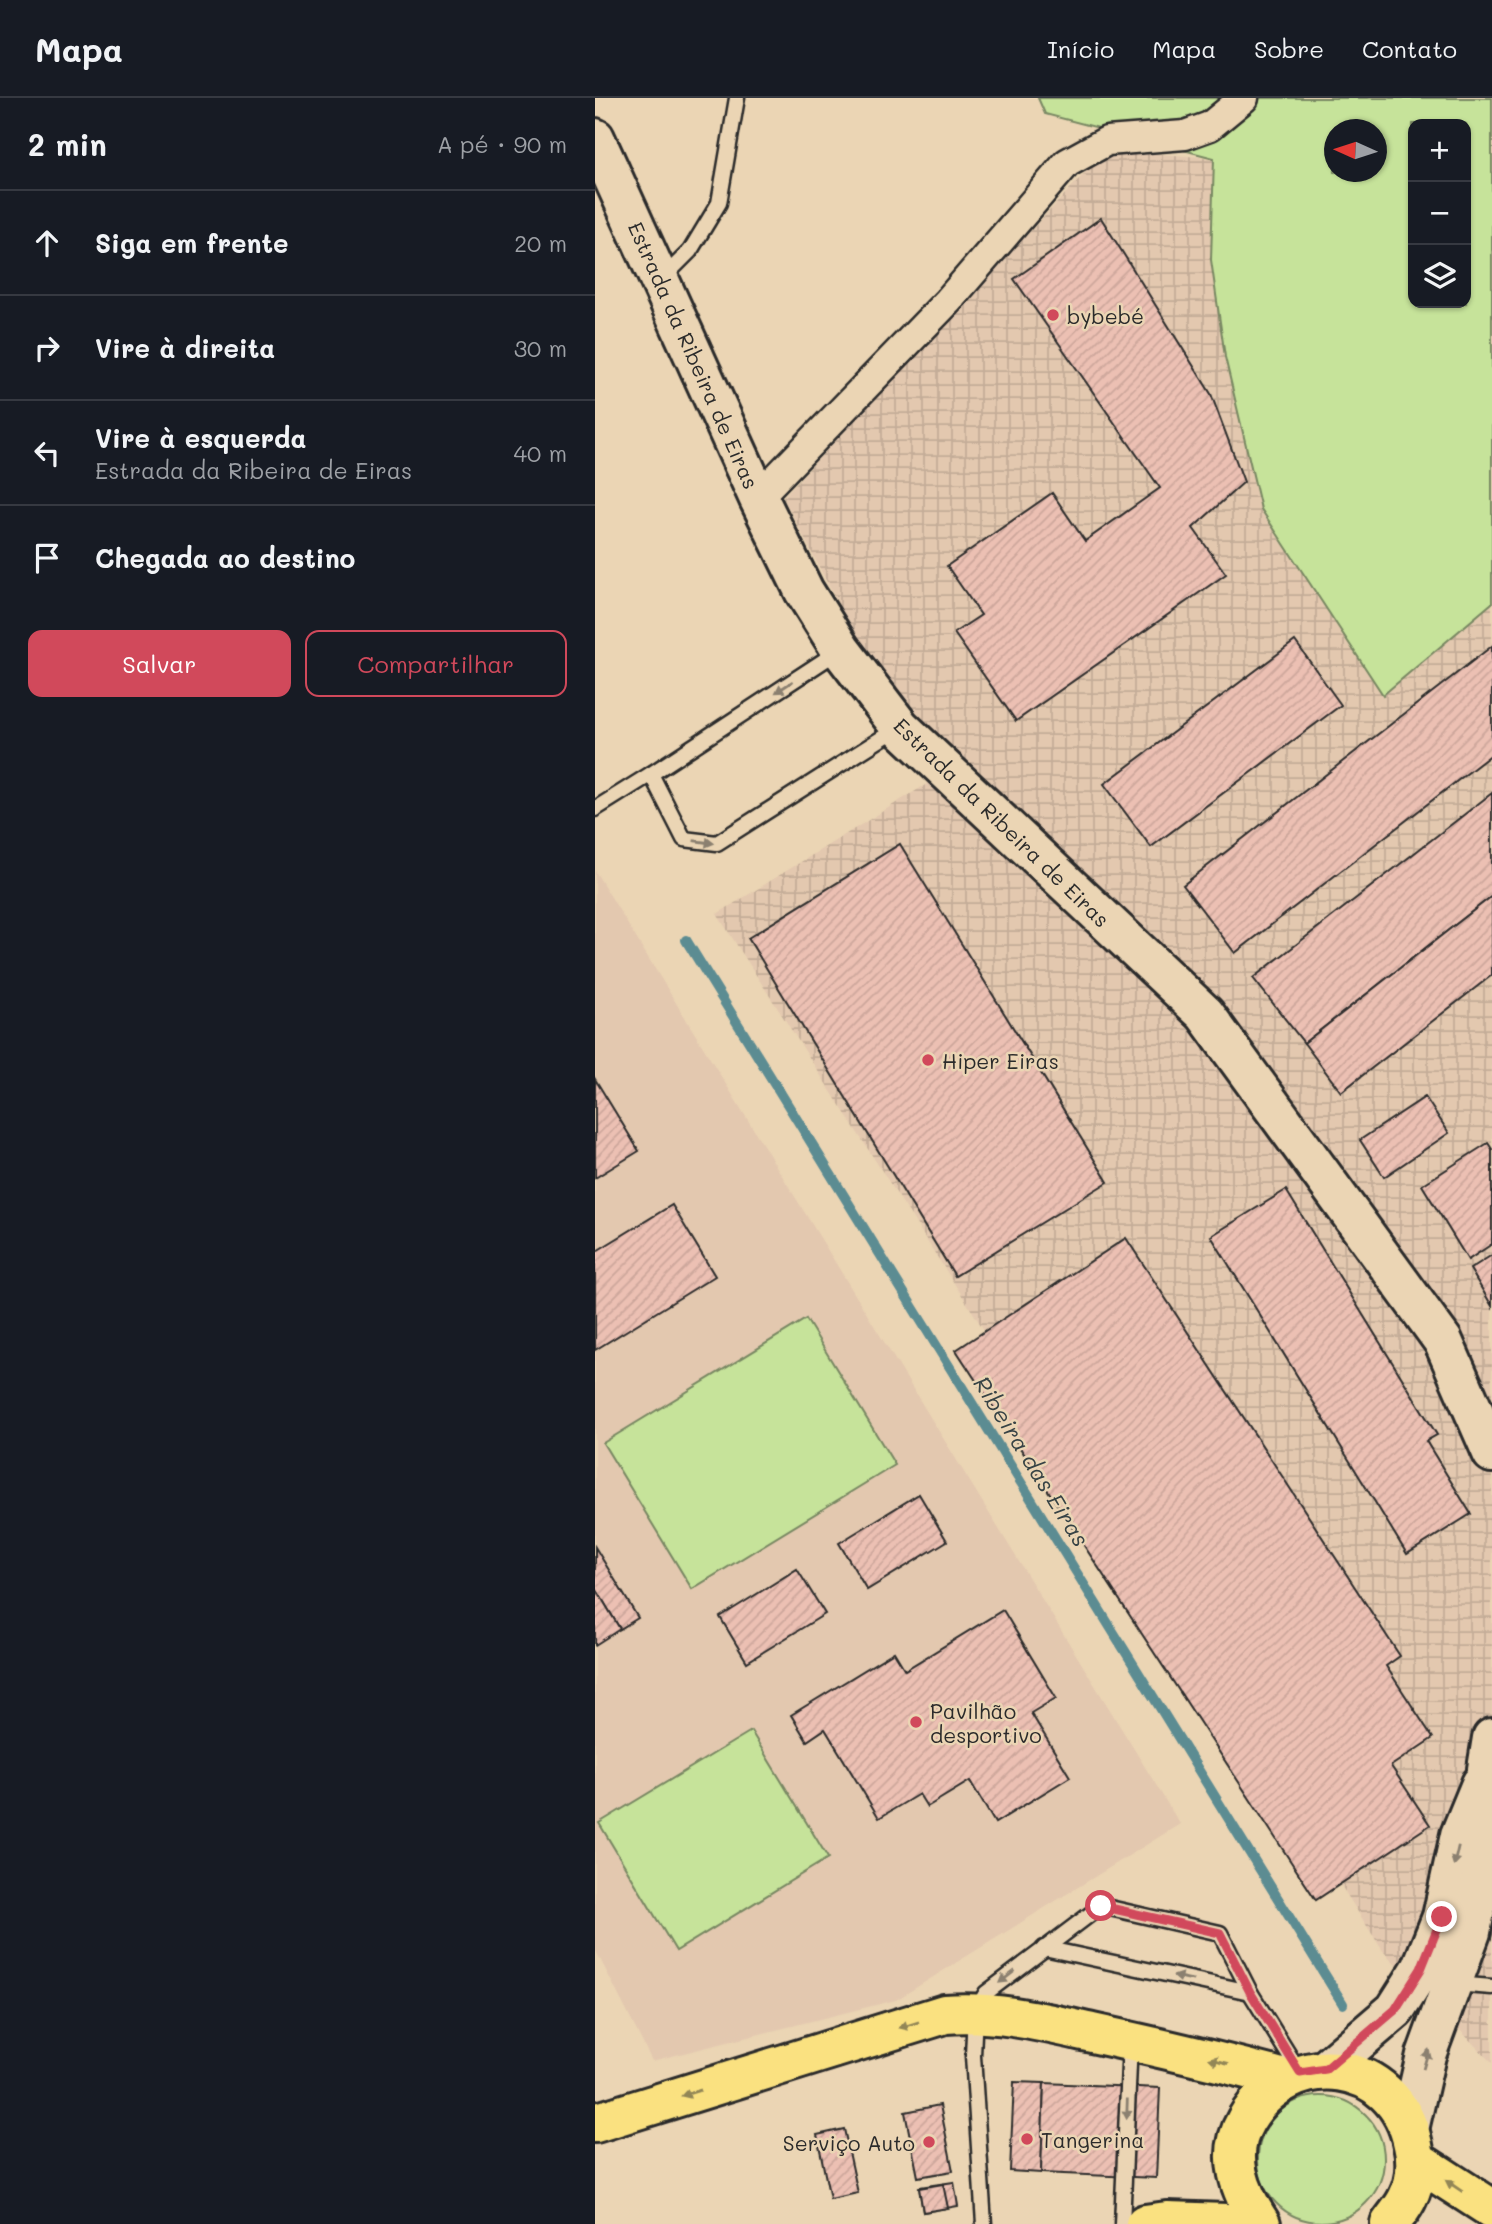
<!DOCTYPE html>
<html lang="pt">
<meta charset="utf-8">
<style>
body{margin:0;font-family:Mali,sans-serif;background:#242831;color:#f1f3f6}
.controls{position:absolute;right:21px;top:21px;display:grid;overflow:hidden;border-radius:14px;box-shadow:0 2px 5px #0004}
.controls button{width:63px;height:63px;display:grid;place-items:center;padding:0;border:0;border-bottom:2px solid #363941;background:#171b24;color:#f1f3f6;font:35px sans-serif}
.compass{position:absolute;left:729px;top:21px;width:63px;height:63px;border-radius:50%;background:#171b24;box-shadow:0 2px 5px #0004;rotate:273deg}
.stop{position:absolute;width:21px;height:21px;margin:-16px;border:5px solid #d1495b;border-radius:50%;background:#fff}
.stop.end{background:#d1495b;border-color:#fff;box-shadow:0 2px 7px #0008}
.list{margin:0;padding:0;list-style:none}
h2{display:flex;justify-content:space-between;align-items:center;height:91px;margin:0;padding:0 28px;font-size:30px}
h2 small{font-size:23px;font-weight:400;color:#9ea1a6}
.list li{display:grid;grid-template-columns:46px 1fr auto;gap:21px;align-items:center;box-sizing:border-box;height:105px;padding:0 28px;border-top:2px solid #363941}
.list b{display:block;font-size:26px;white-space:nowrap}
.list p{margin:0;font-size:23px;white-space:nowrap;color:#9ea1a6}
.list em{font-size:23px;font-style:normal;color:#9ea1a6}
.actions{display:flex;gap:14px;padding:21px 28px}
.actions a{flex:1;padding:16px 0;border:2px solid #d1495b;border-radius:14px;text-align:center;font-size:24px;color:#d1495b}
.actions .main{background:#d1495b;color:#fff}
.icon{flex:none;width:38px;height:38px;fill:none;stroke:currentColor;stroke-width:2;stroke-linecap:round;stroke-linejoin:round}
.map{position:relative;flex:none;width:897px;height:2126px;overflow:hidden}
header{display:flex;align-items:center;gap:42px;box-sizing:border-box;height:98px;padding:0 35px;background:#171b24;border-bottom:2px solid #363941}
header strong{font-size:33px}
nav{display:flex;gap:38px;margin-inline-start:auto;font-size:24px}
main{display:flex}
aside{flex:1;background:#171b24}
.map>svg:first-child{display:block}
</style>
<header>
<strong>Mapa</strong>
<nav><a>Início</a><a>Mapa</a><a>Sobre</a><a>Contato</a></nav>
</header>
<main>
<aside>
<h2>2 min<small>A pé · 90 m</small></h2>
<ul class="list">
<li><svg class="icon" aria-label="ahead" viewBox="0 0 24 24"><path d="M12 20V5M6 11l6-6 6 6"/></svg><div><b>Siga em frente</b></div><em>20 m</em></li>
<li><svg class="icon" aria-label="right" viewBox="0 0 24 24"><path d="M7 20v-9h11M14 6l5 5-5 5"/></svg><div><b>Vire à direita</b></div><em>30 m</em></li>
<li><svg class="icon" aria-label="left" viewBox="0 0 24 24"><path d="M17 20v-9H6M10 6l-5 5 5 5"/></svg><div><b>Vire à esquerda</b><p>Estrada da Ribeira de Eiras</p></div><em>40 m</em></li>
<li><svg class="icon" aria-label="arrive" viewBox="0 0 24 24"><path d="M6 21V4h12l-3 4 3 4H6"/></svg><div><b>Chegada ao destino</b></div></li>
</ul>
<div class="actions"><a class="main">Salvar</a><a>Compartilhar</a></div>
</aside>
<div class="map">
<svg width="897" height="2126" viewBox="0 0 897 2126">
<defs>
<pattern id="industrial-grid" width="8" height="8" patternUnits="userSpaceOnUse" patternTransform="scale(1.75)"><rect width="8" height="8" fill="#e3c8af"/><path d="M0 4h8M4 0v8" fill="none" stroke="#c3ac97"/></pattern>
<pattern id="building-hatch" width="6" height="6" patternUnits="userSpaceOnUse" patternTransform="scale(1.75)"><rect width="6" height="6" fill="#ecc0b3"/><path d="M-1 1l2-2M0 6l6-6M5 7l2-2" fill="none" stroke="#cba59a"/></pattern>
</defs>
<rect width="100%" height="100%" fill="#ebd5b4"/>
<filter id="ink" filterUnits="userSpaceOnUse"><feTurbulence type="fractalNoise" baseFrequency=".0143" numOctaves="2"/><feDisplacementMap in="SourceGraphic" scale="14" xChannelSelector="R" yChannelSelector="G"/><feConvolveMatrix kernelMatrix="1 2 1 2 8 2 1 2 1" color-interpolation-filters="sRGB"/></filter>
<g filter="url(#ink)">
<polygon fill="#e3c8af" points="0,773 585,1726 301,1902 57,1963 0,1851"/>
<polygon fill="url(#industrial-grid)" points="511,52 619,60 616,162 630,259 666,411 788,597 897,505 897,1965 788,1853 122,816 335,684 188,399"/>
<g fill="#c6e39a" stroke="#788762" stroke-width="2" fill-rule="evenodd">
<path d="M443 0H897V505L788 597 666 411 630 259 616 162 619 60 450 16ZM818 26H871V205H818ZM740 32H782V74H740Z"/>
<polygon points="211,1221 300,1367 97,1491 8,1345"/>
<polygon points="156,1633 233,1760 81,1853 4,1725"/>
<circle cx="726" cy="2061" r="63"/>
</g>
<g fill="none" stroke-linecap="round" stroke-linejoin="round">
<polyline stroke="#5c8c92" stroke-width="10" points="91,842 748,1906"/>
</g>
<g fill="url(#building-hatch)" stroke="#2b2b2b" stroke-width="2">
<polygon points="506,120 616,296 649,384 598,430 631,476 421,623 359,535 386,517 352,468 457,395 490,443 565,390 419,181"/>
<polygon points="700,543 746,607 556,749 509,686"/>
<polygon points="897,548 897,656 640,855 588,787"/>
<polygon points="897,695 897,798 709,945 658,880"/>
<polygon points="305,746 513,1084 360,1178 153,840"/>
<polygon points="897,798 897,877 746,994 709,945"/>
<polygon points="0,981 44,1053 0,1080"/>
<polygon points="830,999 854,1035 789,1079 765,1042"/>
<polygon points="893,1045 897,1051 897,1146 873,1162 827,1087"/>
<polygon points="691,1092 842,1337 831,1343 876,1416 812,1456 616,1138"/>
<polygon points="77,1107 120,1178 0,1252 0,1154"/>
<polygon points="531,1140 805,1558 791,1568 838,1640 796,1668 835,1727 721,1802 361,1252"/>
<polygon points="897,1157 897,1208 875,1171"/>
<polygon points="324,1396 352,1443 272,1492 244,1445"/>
<polygon points="0,1449 43,1520 25,1531 0,1489"/>
<polygon points="202,1471 230,1516 152,1564 125,1519"/>
<polygon points="0,1489 25,1531 0,1547"/>
<polygon points="408,1512 461,1600 436,1615 475,1679 400,1725 375,1683 332,1709 324,1696 284,1720 230,1631 212,1643 196,1617 299,1554 310,1572"/>
<polygon points="419,1984 449,1985 446,2075 415,2073"/>
<polygon points="449,1985 565,1990 561,2080 446,2075"/>
<polygon points="345,2007 358,2073 323,2079 310,2014"/>
<polygon points="249,2031 263,2095 235,2101 222,2037"/>
<polygon points="359,2084 363,2108 328,2114 324,2089"/>
<polygon points="348,2086 353,2110 328,2114 324,2090"/>
</g>
<g fill="none" stroke-linecap="round" stroke-linejoin="round">
<defs>
<g id="lane">
<polyline points="68,180 95,153 124,105 142,0"/>
<polyline points="245,552 56,676 89,741 122,745 303,630"/>
<polyline points="0,711 56,676"/>
<polyline points="449,1850 655,1894"/>
<polyline points="860,1886 897,1889"/>
<polyline points="389,2126 378,1958 380,1914 391,1895 506,1808 625,1835 655,1894 705,1975"/>
<polyline points="527,2126 535,1944"/>
</g>
<polyline id="street" points="163,399 353,203 472,65 512,43 590,37 615,28 649,0"/>
<g id="secondary">
<polyline points="0,40 163,399 209,493 246,552 305,629 610,916 848,1243 897,1355"/>
<polyline points="731,1971 800,1912 826,1871 847,1819 865,1737 886,1686"/>
<polyline points="815,2027 831,1957 876,1834 894,1739 892,1671 897,1640"/>
</g>
<g id="primary">
<polyline points="550,2126 572,2123 660,2126"/>
<path d="M666 2126C645 2094 630 2058 651 2022 695 1947 801 1959 818 2047 822 2063 821 2084 813 2099 809 2109 801 2117 795 2126"/>
</g>
<g id="highway">
<path d="M0 2025 350 1916C400 1912 448 1924 497 1935 562 1949 626 1964 690 1981"/>
<polyline points="821,2062 897,2111"/>
</g>
</defs>
<use href="#lane" stroke="#2b2b2b" stroke-width="19"/>
<use href="#street" stroke="#2b2b2b" stroke-width="33"/>
<use href="#secondary" stroke="#2b2b2b" stroke-width="44"/>
<use href="#primary" stroke="#2b2b2b" stroke-width="44"/>
<use href="#highway" stroke="#2b2b2b" stroke-width="44"/>
<use href="#lane" stroke="#ebd5b4" stroke-width="14"/>
<use href="#street" stroke="#ebd5b4" stroke-width="28"/>
<use href="#secondary" stroke="#ebd5b4" stroke-width="38"/>
<use href="#primary" stroke="#fae180" stroke-width="38"/>
<use href="#highway" stroke="#fae180" stroke-width="38"/>
</g>
<defs><path id="oneway-solid" d="M-6-.8H1V-3.2L6.5 0L1 3.2V.8H-6Z" transform="scale(1.75)"/></defs>
<g fill="#8b8070">
<use href="#oneway-solid" transform="translate(189 589) rotate(147)"/>
<use href="#oneway-solid" transform="translate(109 744) rotate(8)"/>
<use href="#oneway-solid" transform="translate(861 1758) rotate(103)"/>
<use href="#oneway-solid" transform="translate(412 1879) rotate(143)"/>
<use href="#oneway-solid" transform="translate(588 1880) rotate(-168)"/>
<use href="#oneway-solid" transform="translate(831 1961) rotate(-74)"/>
<use href="#oneway-solid" transform="translate(532 2011) rotate(92)"/>
</g>
<g fill="#928656">
<use href="#oneway-solid" transform="translate(314 1927) rotate(163)"/>
<use href="#oneway-solid" transform="translate(624 1963) rotate(-166)"/>
<use href="#oneway-solid" transform="translate(96 1995) rotate(163)"/>
<use href="#oneway-solid" transform="translate(859 2088) rotate(-146)"/>
</g>
</g>
<g fill="none" stroke-linecap="round" stroke-linejoin="round" filter="url(#ink)">
<polyline stroke="#d1495b" stroke-width="9" points="506,1808 625,1835 655,1894 705,1975 731,1971 800,1912 826,1871 847,1819"/>
</g>
<g fill="#d1495b" stroke="#ebd5b4" stroke-width="2.5">
<circle cx="458" cy="217" r="7"/>
<circle cx="333" cy="962" r="7"/>
<circle cx="321" cy="1624" r="7"/>
<circle cx="432" cy="2041" r="7"/>
<circle cx="334" cy="2044" r="7"/>
</g>
<g text-anchor="middle" dominant-baseline="central" stroke-width="5" stroke-linejoin="round" paint-order="stroke">
<g font-size="21" fill="#2b2b2b" stroke="#ebd5b4" text-anchor="start">
<text x="472" y="217">bybebé</text>
<text x="347" y="962">Hiper Eiras</text>
<text x="335" y="1612">Pavilhão<tspan x="335" dy="24">desportivo</tspan></text>
<text x="446" y="2041">Tangerina</text>
<text x="320" y="2044" text-anchor="end">Serviço Auto</text>
</g>
<g font-size="21" fill="#2b2b2b" stroke="#ebd5b4">
<text transform="translate(99 257) rotate(66)">Estrada da Ribeira de Eiras</text>
<text transform="translate(407 724) rotate(44)">Estrada da Ribeira de Eiras</text>
</g>
<g font-size="23" font-style="italic" fill="#374345" stroke="#ebd5b4">
<text transform="translate(437 1363) rotate(58)">Ribeira das Eiras</text>
</g>
</g>
</svg>
<div class="controls">
<button>+</button>
<button>−</button>
<button><svg class="icon" aria-label="layers" viewBox="0 0 24 24"><path d="M12 4l9 5-9 5-9-5zM3 14l9 5 9-5"/></svg></button>
</div>
<svg class="compass" viewBox="-18 -18 36 36"><path d="M0-13l5 13h-10z" fill="#e53935"/><path d="M0 13l5-13h-10z" fill="#9ea1a6"/></svg>
<div class="stop" style="left:506px;top:1808px"></div>
<div class="stop end" style="left:847px;top:1819px"></div>
</div>
</main>
